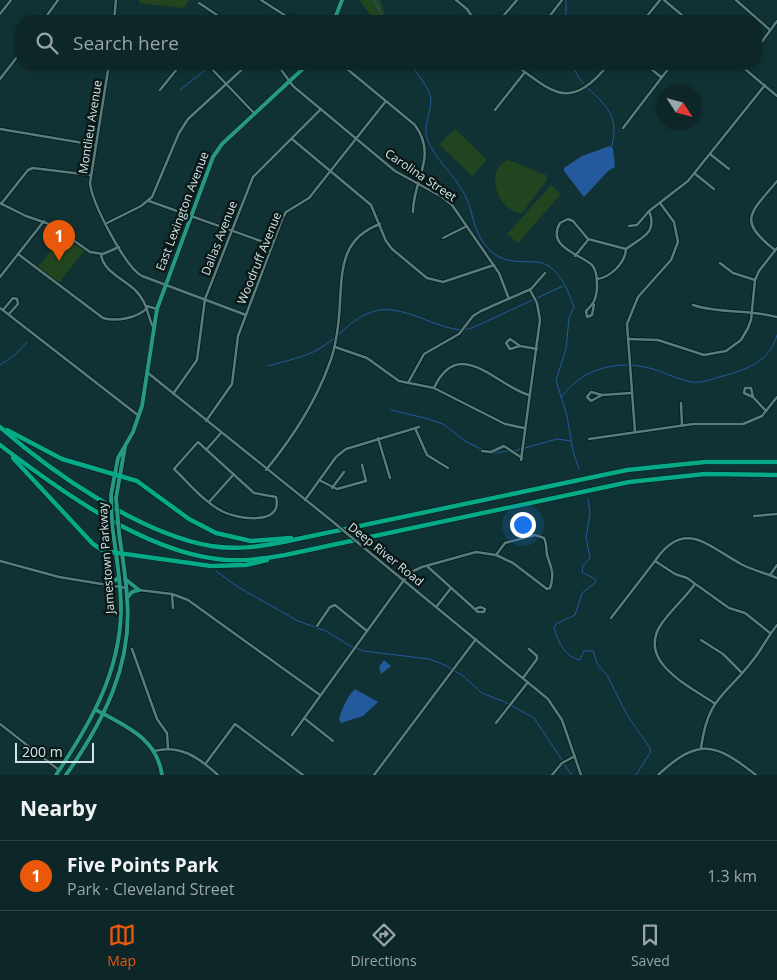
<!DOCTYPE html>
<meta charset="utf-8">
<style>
body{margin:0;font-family:"Open Sans",sans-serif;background:#1b3233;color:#f1f3f6}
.compass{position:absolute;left:657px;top:85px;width:45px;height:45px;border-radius:50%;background:#0d2627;box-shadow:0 1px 4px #0004;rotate:126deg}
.scale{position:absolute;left:15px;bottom:12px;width:79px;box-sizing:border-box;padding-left:5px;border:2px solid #d2e4e5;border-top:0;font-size:14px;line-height:18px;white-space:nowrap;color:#d2e4e5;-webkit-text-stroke:4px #0a1818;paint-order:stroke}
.you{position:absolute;left:522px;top:524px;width:18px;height:18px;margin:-12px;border:4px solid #fff;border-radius:50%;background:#1a73e8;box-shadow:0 0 0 8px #1a73e833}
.badge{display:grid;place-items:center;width:32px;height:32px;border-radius:50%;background:#ea580c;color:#fff;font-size:16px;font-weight:700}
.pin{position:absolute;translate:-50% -41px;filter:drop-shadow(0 1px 2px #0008)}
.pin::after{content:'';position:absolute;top:26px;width:18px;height:15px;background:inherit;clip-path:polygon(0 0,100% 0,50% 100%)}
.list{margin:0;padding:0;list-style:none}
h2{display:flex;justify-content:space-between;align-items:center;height:65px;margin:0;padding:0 20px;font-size:21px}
h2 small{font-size:16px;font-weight:400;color:#9aa5a7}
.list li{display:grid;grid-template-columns:32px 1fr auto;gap:15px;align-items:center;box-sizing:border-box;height:70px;padding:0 20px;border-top:1px solid #2d4344}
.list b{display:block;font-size:19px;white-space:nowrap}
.list p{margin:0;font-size:16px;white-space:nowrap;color:#9aa5a7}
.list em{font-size:16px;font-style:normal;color:#9aa5a7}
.icon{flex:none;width:28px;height:28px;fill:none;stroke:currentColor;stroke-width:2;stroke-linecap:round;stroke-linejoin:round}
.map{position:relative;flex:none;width:777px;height:775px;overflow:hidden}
.search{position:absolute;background:#0d2627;box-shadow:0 1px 4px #0004;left:15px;right:15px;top:15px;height:55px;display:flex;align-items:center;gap:12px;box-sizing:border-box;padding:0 18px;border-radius:20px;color:#9aa5a7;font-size:19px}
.sheet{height:135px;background:#0d2627}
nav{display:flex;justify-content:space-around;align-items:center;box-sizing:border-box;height:70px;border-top:1px solid #2d4344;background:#0d2627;font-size:14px;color:#9aa5a7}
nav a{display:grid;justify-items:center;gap:2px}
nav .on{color:#ea580c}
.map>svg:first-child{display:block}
</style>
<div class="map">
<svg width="777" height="775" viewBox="0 0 777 775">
<rect width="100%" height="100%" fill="#113234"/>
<g fill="#224520">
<polygon points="139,0 189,0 184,8 139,3"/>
<polygon points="359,0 380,0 387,21 371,21 373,18"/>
<polygon points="455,129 487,160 472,176 439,144"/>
<path d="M508 160 546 175 547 180 522 213C498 213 483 170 508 160Z"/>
<polygon points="551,185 561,194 518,243 507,234"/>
<polygon points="64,235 84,251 57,285 37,268"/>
</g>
<g fill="#24599c">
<polygon points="610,146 613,148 615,167 608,171 584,197 564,171 564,168 582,156"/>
<polygon points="384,660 391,666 381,674 379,667"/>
<path d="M355 689 378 702 363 716 341 723 339 719C342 709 347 696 355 689Z"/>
</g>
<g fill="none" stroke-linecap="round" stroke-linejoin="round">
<g stroke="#24599c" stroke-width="1">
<polyline points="374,0 385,21"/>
<polyline points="566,0 566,21"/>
<path d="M411 64C416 73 431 89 431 100 431 113 423 125 427 138 434 159 455 175 465 195 473 211 473 230 485 245 501 264 515 261 537 262 558 264 568 290 574 307L569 318 566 349 556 380 567 416 573 451 579 469"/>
<path d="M573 64C580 97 624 98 612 146"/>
<polyline points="180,90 213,64"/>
<polyline points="0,365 16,354 27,342"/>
<path d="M268 366C285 361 303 358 319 349 340 337 354 314 380 310 411 306 448 337 472 328L563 286"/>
<path d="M561 398C581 368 619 359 653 369 666 373 679 380 692 382 701 383 710 380 719 377 743 371 770 363 777 335"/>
<polyline points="391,410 425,418 443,424 465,441 483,450"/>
<polyline points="514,451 557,439 571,441"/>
<polyline points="492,453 510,451"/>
<path d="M588 499 590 514 586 537 590 558 583 566 582 572 595 579 596 582 582 593 575 615 556 624 554 628C558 642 565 657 580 660L584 651H593L598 665 607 675 627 715 650 748V753L636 775"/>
<polyline points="216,571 238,587 298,621 326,631 350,646 364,651 429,659 445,665 463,676 482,693 507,703 534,718 562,760"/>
<polyline points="564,764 572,775"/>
</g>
<defs>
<g id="minor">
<polyline points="261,0 286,16 309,18 317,21"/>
<polyline points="456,0 467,9 475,21"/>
<polyline points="664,0 689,21"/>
<polyline points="736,0 770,30"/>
<polyline points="199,3 226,21"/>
<polyline points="0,14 11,0"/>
<polyline points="43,21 58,0"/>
<polyline points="114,21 116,0"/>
<polyline points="499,21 517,0"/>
<polyline points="546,21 562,0"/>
<polyline points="643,21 660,0"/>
<polyline points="756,50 777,21"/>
<path d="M109 64 90 183C92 203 125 267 142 276L246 315"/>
<polyline points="207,64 254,113"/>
<polyline points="277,64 293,86 395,171 442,197 452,205 499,273 509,299"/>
<path d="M341 64 415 125C438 157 413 179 413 212"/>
<path d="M514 64C555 94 570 111 609 64"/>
<polyline points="645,64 661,77"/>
<polyline points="739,64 777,96"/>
<polyline points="0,79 21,52"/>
<polyline points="160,90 181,64"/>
<polyline points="495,110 525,72"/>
<polyline points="623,128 672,64"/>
<polyline points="0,129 95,145"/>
<polyline points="292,139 371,205 386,241 392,249 427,278 443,282 494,265"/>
<polyline points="710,154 729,169"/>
<polyline points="694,173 714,189"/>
<polyline points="149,201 272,245"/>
<polyline points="0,203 26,216 52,225 90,252 103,254 119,247"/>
<polyline points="1,204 28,170 33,168 90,175"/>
<polyline points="107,223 141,206 152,197 179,133 188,119 248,64"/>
<polyline points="629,226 637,225 649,211 688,181 765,85"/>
<polyline points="443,238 467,226"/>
<path d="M775 250C736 220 751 213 777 181"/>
<path d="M18 254 103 318C116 322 138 318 147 308"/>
<path d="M101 254C103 272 124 279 136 291 147 302 147 314 153 327"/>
<polyline points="575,256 588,240"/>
<polyline points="720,263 733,273 755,280"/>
<polyline points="0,277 44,221"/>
<path d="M597 279C611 277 625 263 626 249"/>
<path d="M594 305 592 315 587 317 586 311C594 303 596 300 597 288 597 280 597 271 592 265 580 254 546 247 560 223L568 219 573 221 588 239 626 249C642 237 658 233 649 211"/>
<path d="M693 305C720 314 749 309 777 317"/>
<polyline points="147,306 157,309"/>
<polyline points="0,308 139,416"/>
<polyline points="3,310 13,298 17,299 18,304 9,314"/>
<polyline points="628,339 658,340 704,355 726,351 741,340 748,328 751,320 755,280 759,271 777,248"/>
<polyline points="520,346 510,349 506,343 510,339 520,346 537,349"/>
<polyline points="335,347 367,358 399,381 434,388 505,424 524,428"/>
<polyline points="148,373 332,521"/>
<polyline points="408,383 424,354 459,334 473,316 481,311 531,289 545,273"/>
<path d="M434 388C459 334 498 387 529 395"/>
<polyline points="173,394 197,360 205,299 253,177 321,109"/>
<polyline points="602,395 591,401 587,397 591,392 602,395 631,393"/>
<polyline points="753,397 751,388 745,388 744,393 753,397 766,411"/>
<polyline points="681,403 682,425"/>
<polyline points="206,421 232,384 238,336 283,217 286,212 309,198 386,101"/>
<polyline points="415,428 427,455 448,468"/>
<polyline points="635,432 627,324 638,297 671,260 678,242 674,222 660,203"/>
<polyline points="378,438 390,478"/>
<polyline points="589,439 693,424 743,424 762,416 777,397"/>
<path d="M198 442 254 493 276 497C284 527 234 519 220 510 203 501 188 482 174 469Z"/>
<polyline points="206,450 221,433"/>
<polyline points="482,451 491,452 504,446 522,458"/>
<polyline points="521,460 540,320 537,303 530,290"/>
<path d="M266 470C293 437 316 402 330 362 337 343 339 322 340 302 342 268 342 238 380 224"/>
<polyline points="319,480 337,489 366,481 362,465"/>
<polyline points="332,488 344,472"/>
<polyline points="305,500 336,457 346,449 419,427"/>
<polyline points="209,502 234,474"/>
<polyline points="754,516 777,514"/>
<path d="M535 535 544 538C547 544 546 549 547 555 551 567 555 574 550 588L547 589 513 563 496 555 505 543Z"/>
<polyline points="363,547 548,699 562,720 581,775"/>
<polyline points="0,561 59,577 126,588"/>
<path d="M655 561C684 518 708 546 741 564 752 570 765 573 777 578"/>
<polyline points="428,567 478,612 484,612 485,609 481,607 477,608"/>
<polyline points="770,575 777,565"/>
<path d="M695 584C685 598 672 609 662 623 635 661 689 686 714 703"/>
<polyline points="139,590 172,594 188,600 320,695"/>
<polyline points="172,594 173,608"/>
<polyline points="437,606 451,588"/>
<polyline points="611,618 655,561 675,574 687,578 729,608 745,613 770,633"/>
<polyline points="317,626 330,607 335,605 367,631"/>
<polyline points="701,640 723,654 742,673"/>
<polyline points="132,649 157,719 167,733 168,748"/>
<polyline points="523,678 537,659 537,656 529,649"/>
<polyline points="304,718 333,741"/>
<polyline points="496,723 528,682"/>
<polyline points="0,724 59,770"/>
<polyline points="292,735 409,573 422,567 476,552 496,555"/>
<path d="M701 748C708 696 725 697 753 660 762 649 768 636 777 625"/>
<path d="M154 751C181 744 199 758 218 775"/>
<polyline points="206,763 235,724 303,775"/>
<polyline points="374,775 476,639"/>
<polyline points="552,775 562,763 575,756"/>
<path d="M658 775C699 737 715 743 756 775"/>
</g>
<g id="major">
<polyline points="334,21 342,0"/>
<polyline points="111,495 118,458 133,432 142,406 157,309 213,157 222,144 308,64"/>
<polyline points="116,498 125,447"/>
<polyline points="125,579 139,590"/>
<polyline points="109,586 119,577"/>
<polyline points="127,598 132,592 139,590"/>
<path d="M96 710C125 726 157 738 162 775"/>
<path d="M56 775C90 724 120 673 121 610 121 581 116 553 112 525"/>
<path d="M66 775C103 722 133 665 127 598 126 576 122 555 119 533"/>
</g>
<g id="highway">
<path d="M0 427C52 473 141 534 211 546 235 550 258 547 283 542L627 470 705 462H777"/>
<polyline points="7,430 62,459 137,481 189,519 216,533 251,541 291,538"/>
<path d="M0 445C59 490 142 550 217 559 240 562 262 559 285 555L629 482 705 474 777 475"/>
<polyline points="13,458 93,544 104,551 211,566 246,565 267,560"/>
</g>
</defs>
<use href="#minor" stroke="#02191a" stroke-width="4"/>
<use href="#major" stroke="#02191a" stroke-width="5"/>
<use href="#highway" stroke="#02191a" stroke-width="5.5"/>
<use href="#minor" stroke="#5a7c7d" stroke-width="2.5"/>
<use href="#major" stroke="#289883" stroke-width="4"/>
<use href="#highway" stroke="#06aa87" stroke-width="4.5"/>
<defs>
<polyline id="minor-bridge" points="332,521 363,547"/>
<g id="major-bridge">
<polyline points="111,495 112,525"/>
<polyline points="116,498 119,533"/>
</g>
</defs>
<use href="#minor-bridge" stroke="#02191a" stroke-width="4" stroke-linecap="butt"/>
<use href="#major-bridge" stroke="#02191a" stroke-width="5" stroke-linecap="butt"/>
<use href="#minor-bridge" stroke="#5a7c7d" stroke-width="2.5"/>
<use href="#major-bridge" stroke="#289883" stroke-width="4"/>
</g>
<g text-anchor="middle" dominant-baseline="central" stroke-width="5" stroke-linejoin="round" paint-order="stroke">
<g font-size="12" fill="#d2e4e5" stroke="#0a1818">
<text transform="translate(90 127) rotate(-81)">Montlieu Avenue</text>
<text transform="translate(421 175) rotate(34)">Carolina Street</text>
<text transform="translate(182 211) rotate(-69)">East Lexington Avenue</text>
<text transform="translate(219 238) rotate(-69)">Dallas Avenue</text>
<text transform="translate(259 258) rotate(-68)">Woodruff Avenue</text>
<text transform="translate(386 554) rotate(39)">Deep River Road</text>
<text transform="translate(106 558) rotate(-94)">Jamestown Parkway</text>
</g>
</g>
</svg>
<svg class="compass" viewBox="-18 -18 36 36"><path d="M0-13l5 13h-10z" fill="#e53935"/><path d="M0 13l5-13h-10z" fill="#9aa5a7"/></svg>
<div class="scale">200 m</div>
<div class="you"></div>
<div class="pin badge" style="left:59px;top:261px">1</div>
<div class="search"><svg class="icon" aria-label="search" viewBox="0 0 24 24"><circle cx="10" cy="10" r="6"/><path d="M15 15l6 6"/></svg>Search here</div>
</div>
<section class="sheet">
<h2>Nearby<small></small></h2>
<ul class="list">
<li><span class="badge">1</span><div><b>Five Points Park</b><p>Park · Cleveland Street</p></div><em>1.3 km</em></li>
</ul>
</section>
<nav>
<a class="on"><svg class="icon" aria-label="map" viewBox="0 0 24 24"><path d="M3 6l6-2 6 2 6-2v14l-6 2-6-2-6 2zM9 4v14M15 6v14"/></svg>Map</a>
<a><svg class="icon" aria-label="directions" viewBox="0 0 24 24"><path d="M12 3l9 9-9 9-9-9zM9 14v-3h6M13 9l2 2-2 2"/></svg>Directions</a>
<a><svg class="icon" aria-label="saved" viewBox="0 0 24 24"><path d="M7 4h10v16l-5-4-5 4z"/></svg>Saved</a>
</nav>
